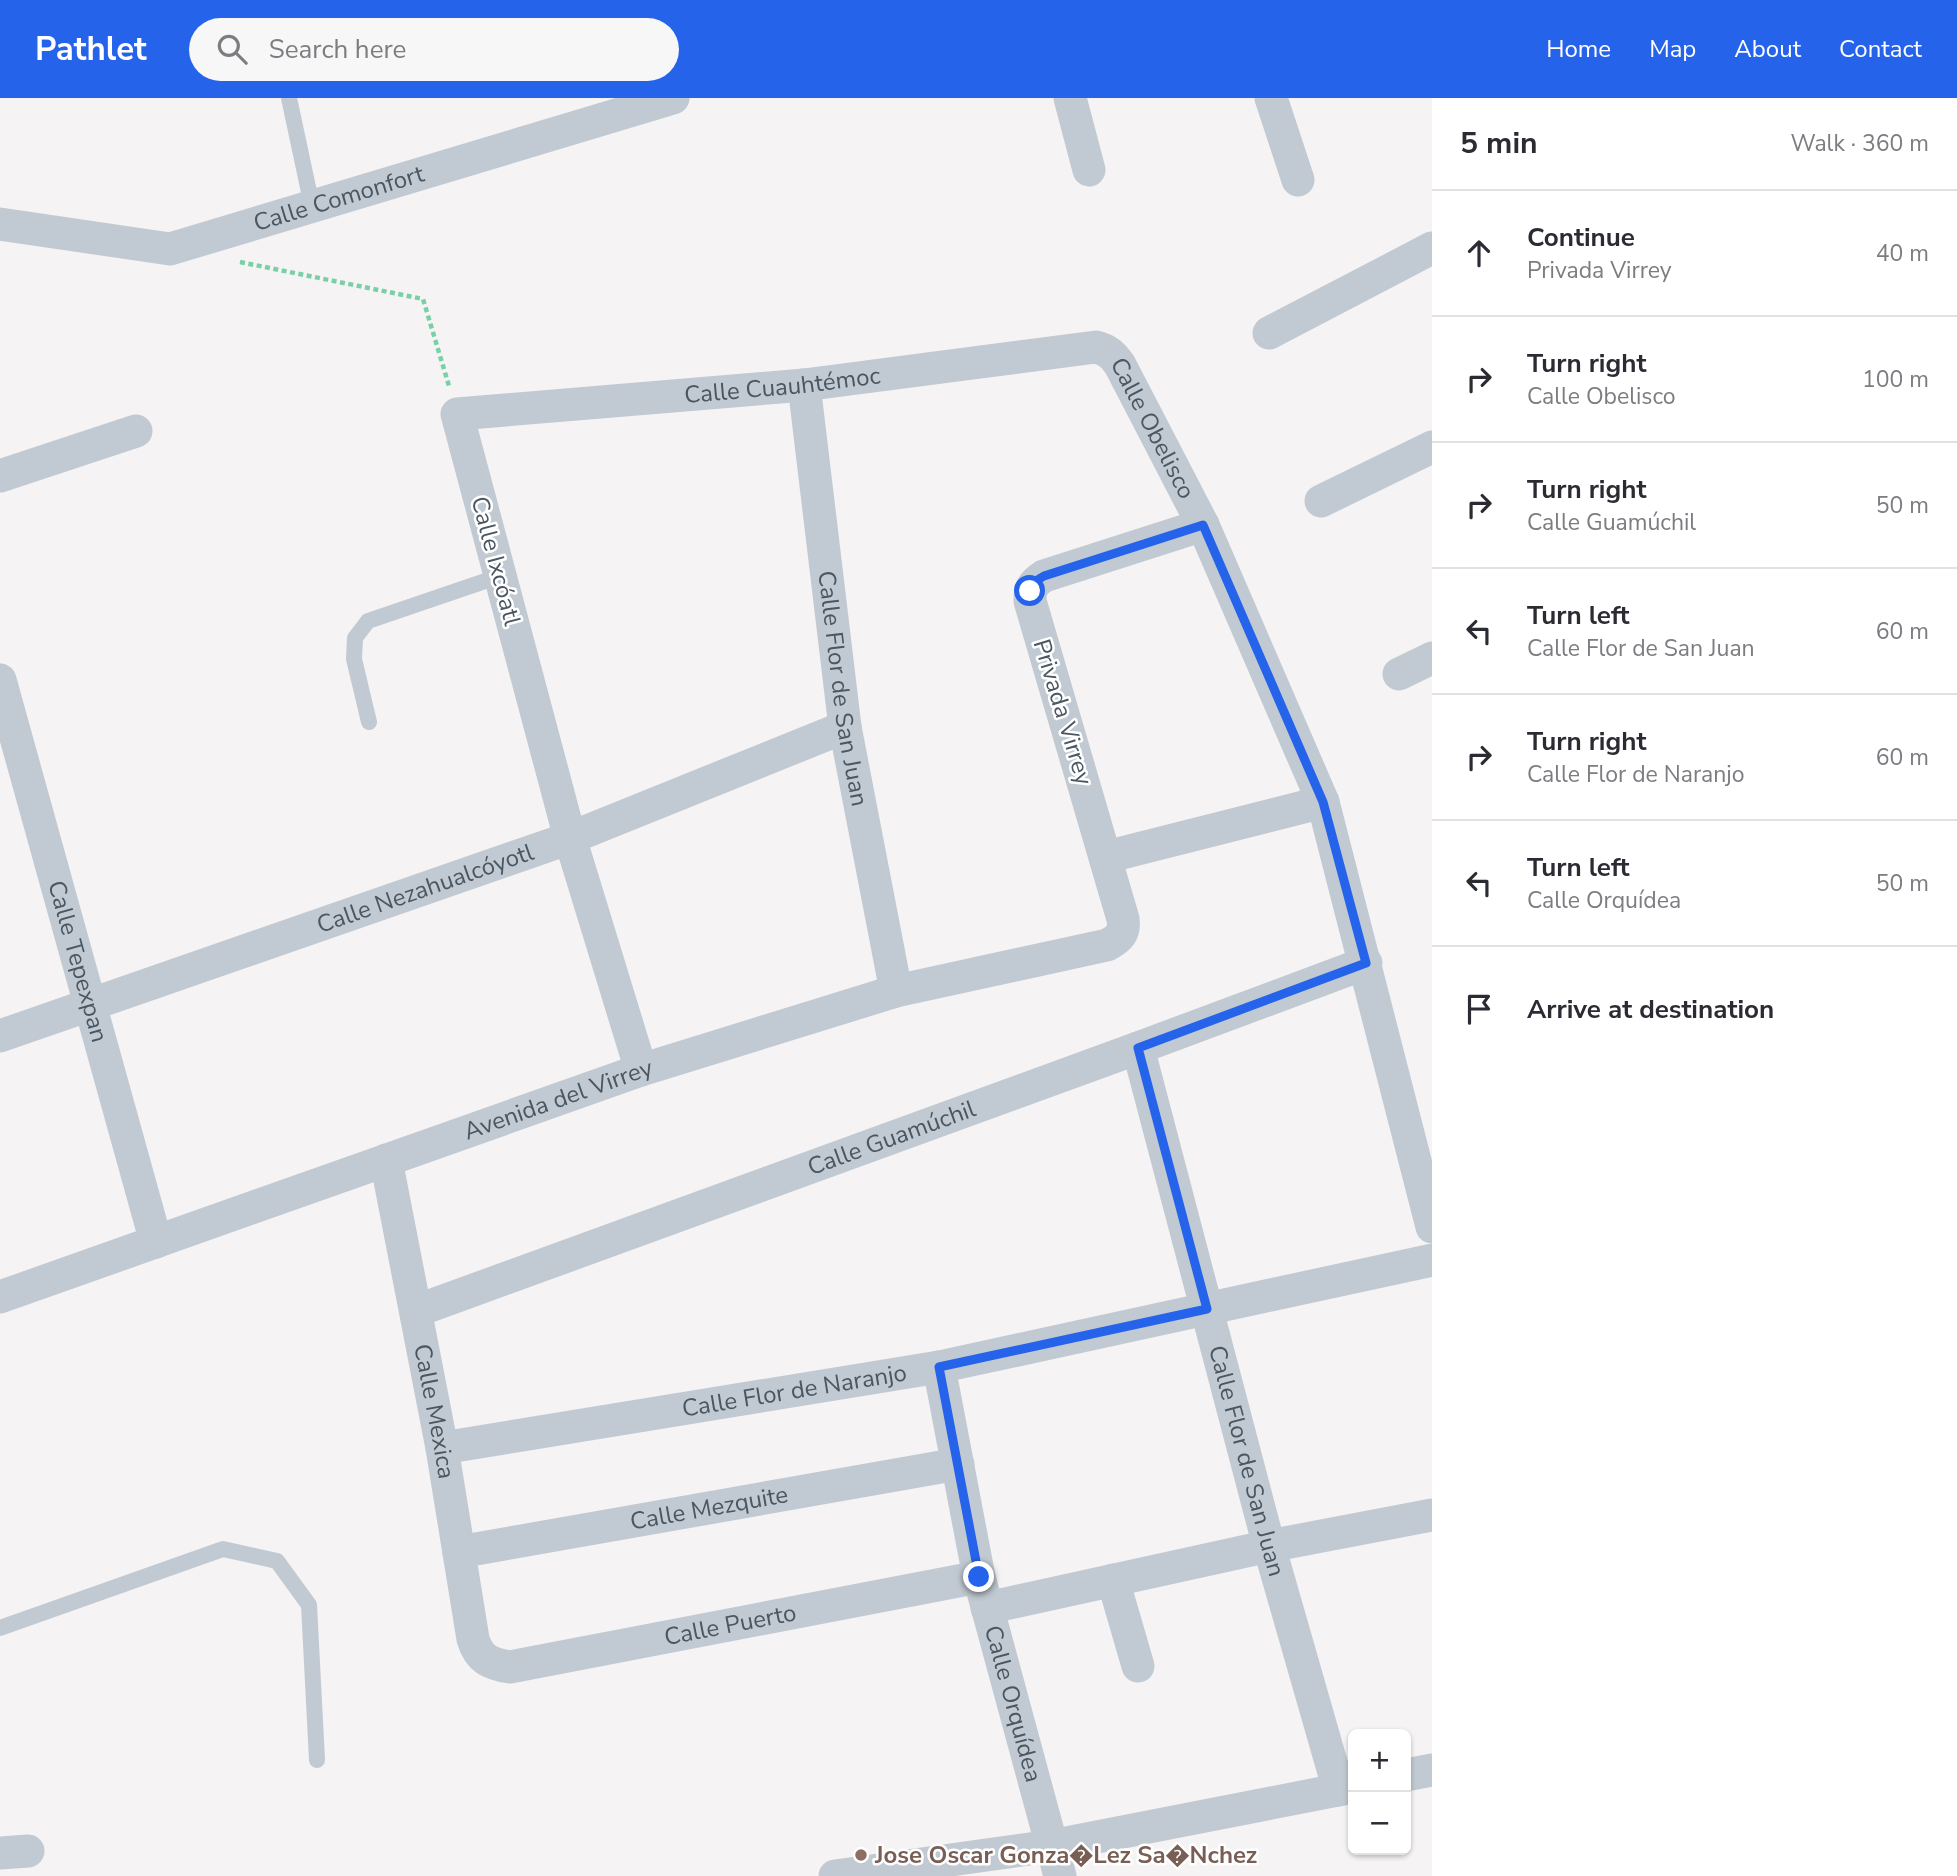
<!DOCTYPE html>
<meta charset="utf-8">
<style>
body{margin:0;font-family:"Nunito Sans",sans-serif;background:#f7f7f7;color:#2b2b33}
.controls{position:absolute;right:21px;bottom:21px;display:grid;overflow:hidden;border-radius:10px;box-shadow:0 2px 5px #0004}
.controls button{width:63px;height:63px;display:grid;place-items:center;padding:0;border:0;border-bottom:2px solid #e1e1e2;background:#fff;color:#2b2b33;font:35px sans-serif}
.stop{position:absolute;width:21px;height:21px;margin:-16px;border:5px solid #2563eb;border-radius:50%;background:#fff}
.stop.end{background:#2563eb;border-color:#fff;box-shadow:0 2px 7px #0008}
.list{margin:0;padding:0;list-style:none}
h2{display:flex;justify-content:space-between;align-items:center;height:91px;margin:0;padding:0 28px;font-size:30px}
h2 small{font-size:23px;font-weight:400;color:#7c7c81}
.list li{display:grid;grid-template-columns:46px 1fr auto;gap:21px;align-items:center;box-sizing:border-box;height:126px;padding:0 28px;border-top:2px solid #e1e1e2}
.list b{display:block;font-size:26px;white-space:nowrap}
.list p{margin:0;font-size:23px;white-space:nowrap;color:#7c7c81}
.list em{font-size:23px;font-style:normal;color:#7c7c81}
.icon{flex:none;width:38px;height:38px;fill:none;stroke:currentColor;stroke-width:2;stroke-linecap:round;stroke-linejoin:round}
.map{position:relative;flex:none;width:1432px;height:1778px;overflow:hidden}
header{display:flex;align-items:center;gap:42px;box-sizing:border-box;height:98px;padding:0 35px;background:#2563eb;color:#fff}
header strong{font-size:33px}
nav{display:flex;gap:38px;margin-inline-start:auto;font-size:24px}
.search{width:490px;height:63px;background:#f7f7f7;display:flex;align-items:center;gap:18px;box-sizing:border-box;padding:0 24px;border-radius:38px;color:#7c7c81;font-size:26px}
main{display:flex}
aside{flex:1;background:#fff}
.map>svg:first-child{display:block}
</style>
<header>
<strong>Pathlet</strong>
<div class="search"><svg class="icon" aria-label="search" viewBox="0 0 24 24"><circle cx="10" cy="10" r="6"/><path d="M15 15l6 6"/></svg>Search here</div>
<nav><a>Home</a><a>Map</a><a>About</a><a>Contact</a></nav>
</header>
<main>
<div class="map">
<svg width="1432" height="1778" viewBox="0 0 1432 1778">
<rect width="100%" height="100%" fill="#f5f3f3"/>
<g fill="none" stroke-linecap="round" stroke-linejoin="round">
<polyline stroke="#7ad0a6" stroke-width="4.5" stroke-dasharray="5 3.5" stroke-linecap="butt" points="240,164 423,201 449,288"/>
<g stroke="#c1cad2" stroke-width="16">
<polyline points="289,0 312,108"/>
<polyline points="369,624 354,561 355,540 368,523 500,478"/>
<polyline points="0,1530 223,1451 277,1463 309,1507 317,1662"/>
</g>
<g stroke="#c1cad2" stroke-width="33">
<polyline points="1070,0 1089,72"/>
<polyline points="1271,0 1298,82"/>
<path id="s1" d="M0 126 170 151 673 0"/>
<polyline points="1269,235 1432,150"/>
<path id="s2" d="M804 287 845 629 896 893"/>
<polyline points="0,378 136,333"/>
<polyline points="1321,403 1432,349"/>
<polyline points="1399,576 1432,560"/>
<path id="s3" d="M0 582 156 1144"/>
<polyline points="1106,759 1323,704"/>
<path id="s4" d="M0 938 570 740 845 629"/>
<path id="s5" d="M1138 950 1269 1448 1339 1692"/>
<path id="s6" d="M641 972 570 740 457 316 804 287 1096 249C1108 252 1113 257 1120 267L1203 427 1323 704 1432 1129"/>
<path id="s7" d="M386 1062 442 1350 473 1541C479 1561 490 1566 510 1569L979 1479"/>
<path id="s8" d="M0 1199 641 972 896 893 1107 847C1119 841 1125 835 1123 821L1030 503C1030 490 1033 485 1044 478L1203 427"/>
<path id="s9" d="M416 1213 1138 950 1366 865"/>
<path id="s10" d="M939 1269 979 1479 1060 1778"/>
<path id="s11" d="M442 1350 939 1269 1432 1162"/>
<path id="s12" d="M459 1454 958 1366"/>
<polyline points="1113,1482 1138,1568"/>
<polyline points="987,1510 1269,1448 1432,1417"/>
<polyline points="1406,1677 1432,1672"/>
<polyline points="0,1755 28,1753"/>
<polyline points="835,1778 1051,1748 1353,1689"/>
</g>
</g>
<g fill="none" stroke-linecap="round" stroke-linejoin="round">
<polyline stroke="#2563eb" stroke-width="9" points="979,1479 939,1269 1207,1211 1138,950 1366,865 1323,704 1203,427 1044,478 1034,484 1030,493"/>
</g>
<circle fill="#8d6e63" stroke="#fff" stroke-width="2.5" cx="861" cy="1757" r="7"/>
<g text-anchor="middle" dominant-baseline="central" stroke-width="5" stroke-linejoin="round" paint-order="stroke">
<g font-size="24" fill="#4a5661" stroke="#fff">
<text stroke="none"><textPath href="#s1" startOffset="348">Calle Comonfort</textPath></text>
<text stroke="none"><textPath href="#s6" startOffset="1008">Calle Cuauhtémoc</textPath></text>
<text stroke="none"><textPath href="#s6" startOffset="1426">Calle Obelisco</textPath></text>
<text transform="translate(496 463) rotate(75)">Calle Ixcóatl</text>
<text stroke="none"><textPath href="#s2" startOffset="306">Calle Flor de San Juan</textPath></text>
<text transform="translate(1063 614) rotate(73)">Privada Virrey</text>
<text stroke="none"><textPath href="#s4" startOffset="450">Calle Nezahualcóyotl</textPath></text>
<text stroke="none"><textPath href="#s3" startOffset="292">Calle Tepexpan</textPath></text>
<text stroke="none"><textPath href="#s8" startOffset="592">Avenida del Virrey</textPath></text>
<text stroke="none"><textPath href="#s9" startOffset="506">Calle Guamúchil</textPath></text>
<text stroke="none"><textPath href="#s11" startOffset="357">Calle Flor de Naranjo</textPath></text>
<text stroke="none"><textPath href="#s7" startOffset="256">Calle Mexica</textPath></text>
<text stroke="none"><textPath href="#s5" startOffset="427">Calle Flor de San Juan</textPath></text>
<text stroke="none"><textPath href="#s12" startOffset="254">Calle Mezquite</textPath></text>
<text stroke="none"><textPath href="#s7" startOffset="761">Calle Puerto</textPath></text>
<text stroke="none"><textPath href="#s10" startOffset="345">Calle Orquídea</textPath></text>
</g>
<g font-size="24" font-weight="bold" fill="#785e54" stroke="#fff" text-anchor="start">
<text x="875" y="1757">Jose Oscar Gonza�Lez Sa�Nchez</text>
</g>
</g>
</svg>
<div class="controls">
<button>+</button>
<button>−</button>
</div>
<div class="stop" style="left:1030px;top:493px"></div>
<div class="stop end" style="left:979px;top:1479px"></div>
</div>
<aside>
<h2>5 min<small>Walk · 360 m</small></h2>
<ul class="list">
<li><svg class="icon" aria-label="ahead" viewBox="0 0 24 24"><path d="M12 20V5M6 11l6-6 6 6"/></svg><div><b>Continue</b><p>Privada Virrey</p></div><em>40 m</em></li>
<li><svg class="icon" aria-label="right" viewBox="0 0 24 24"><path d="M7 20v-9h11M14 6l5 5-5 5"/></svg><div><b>Turn right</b><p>Calle Obelisco</p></div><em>100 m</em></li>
<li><svg class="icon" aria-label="right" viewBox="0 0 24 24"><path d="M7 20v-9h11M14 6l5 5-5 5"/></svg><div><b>Turn right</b><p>Calle Guamúchil</p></div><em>50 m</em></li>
<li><svg class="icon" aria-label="left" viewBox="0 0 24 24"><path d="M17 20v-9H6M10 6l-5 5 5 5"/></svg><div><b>Turn left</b><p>Calle Flor de San Juan</p></div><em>60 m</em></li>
<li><svg class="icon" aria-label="right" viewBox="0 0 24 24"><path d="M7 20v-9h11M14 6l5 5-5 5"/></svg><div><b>Turn right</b><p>Calle Flor de Naranjo</p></div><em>60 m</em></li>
<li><svg class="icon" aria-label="left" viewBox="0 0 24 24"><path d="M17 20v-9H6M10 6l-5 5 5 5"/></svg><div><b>Turn left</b><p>Calle Orquídea</p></div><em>50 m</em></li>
<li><svg class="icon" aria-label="arrive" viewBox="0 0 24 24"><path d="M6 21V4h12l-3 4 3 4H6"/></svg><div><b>Arrive at destination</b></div></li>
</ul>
</aside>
</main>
